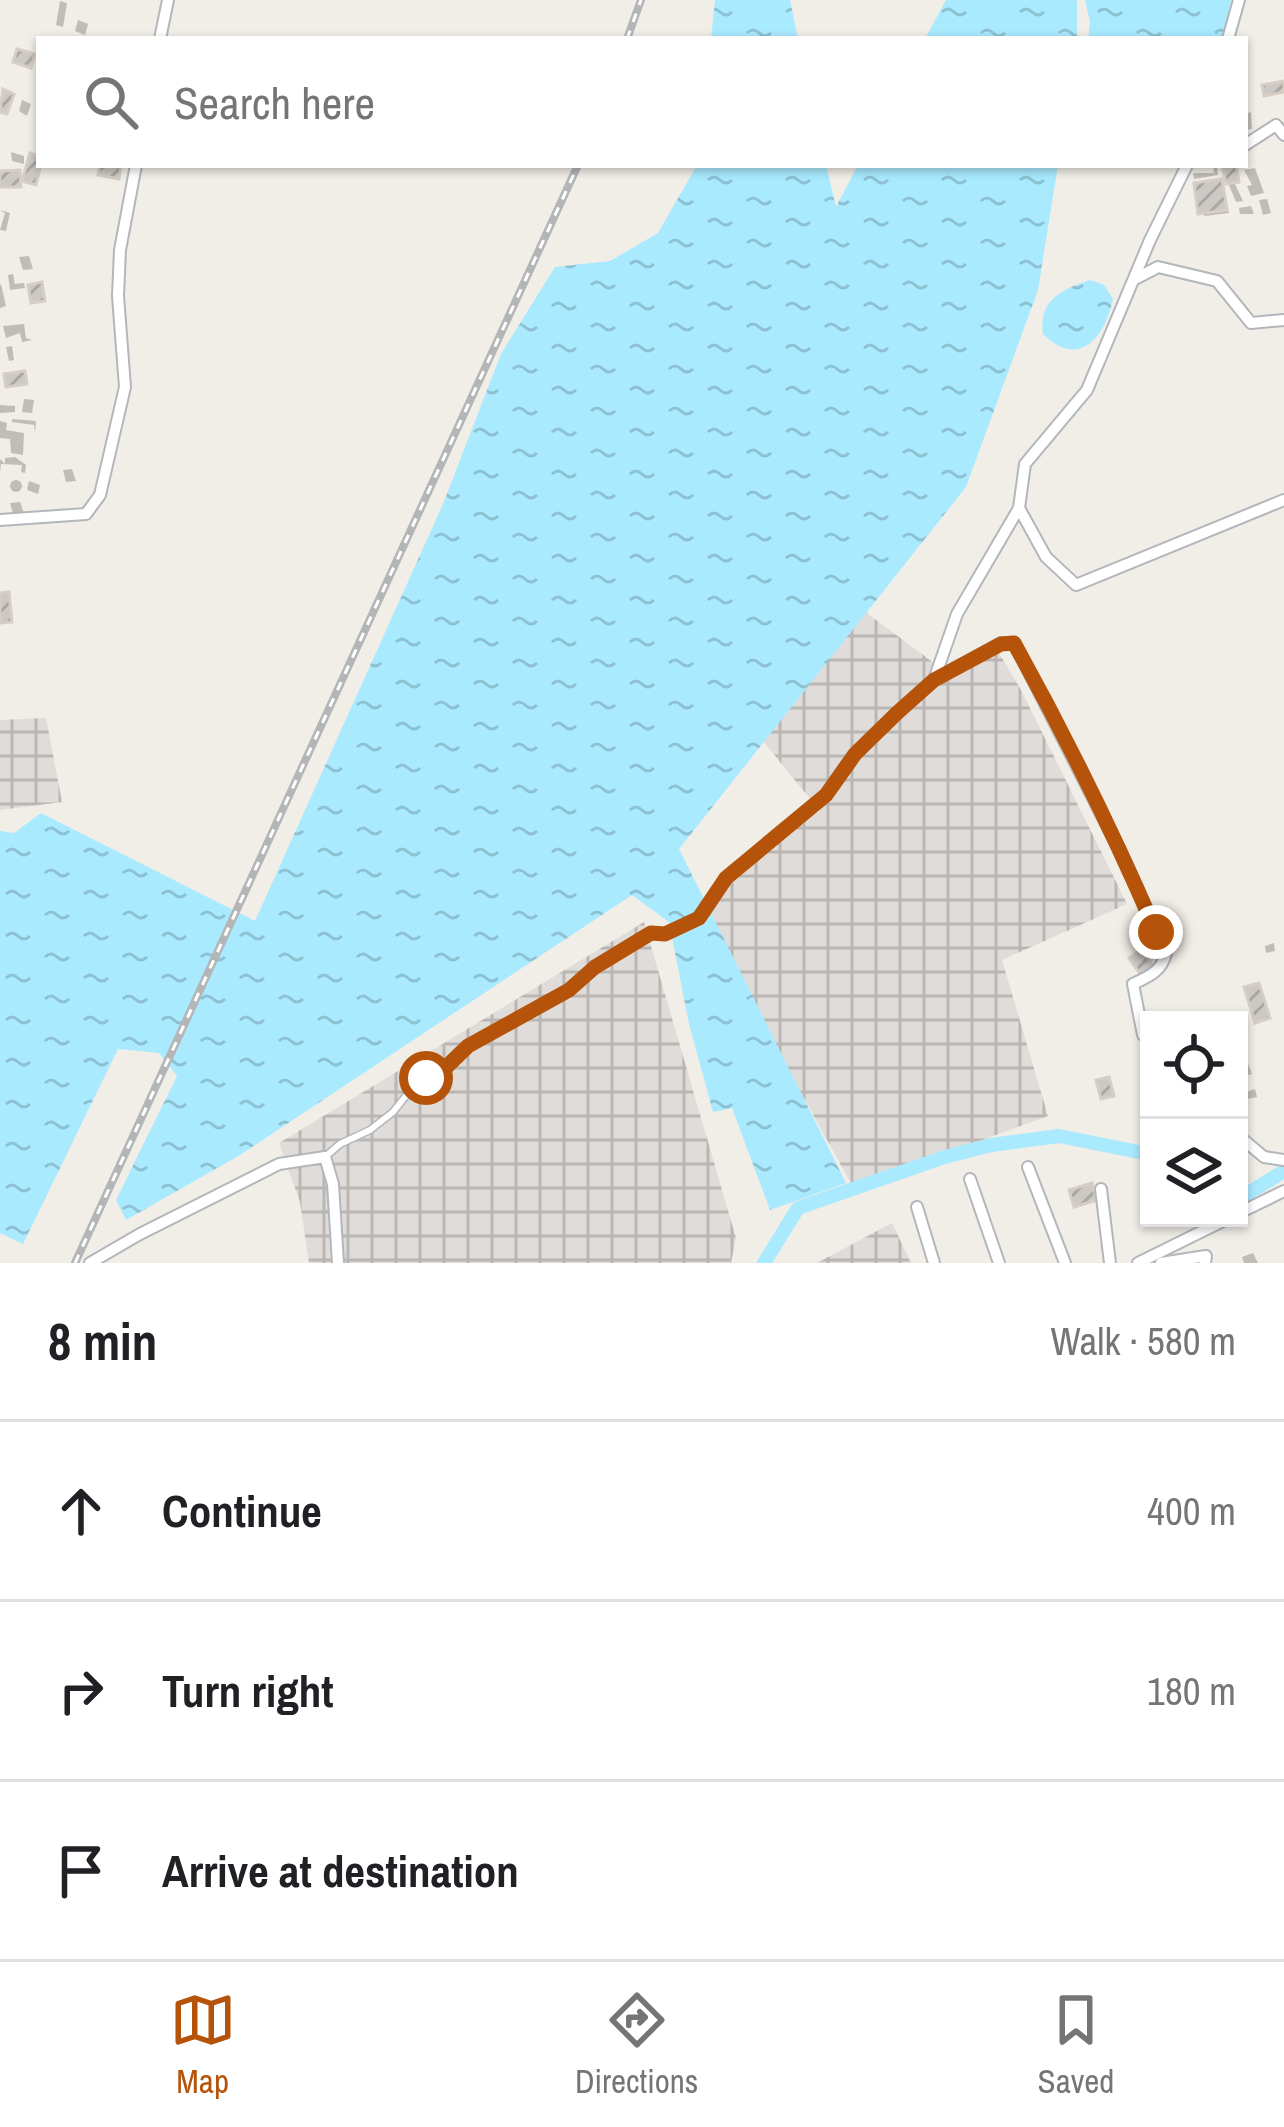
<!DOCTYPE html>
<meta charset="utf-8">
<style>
body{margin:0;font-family:"Archivo Narrow",sans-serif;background:#f6f6f6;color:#202124}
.controls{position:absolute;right:36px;bottom:36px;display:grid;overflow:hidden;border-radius:0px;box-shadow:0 3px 9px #0004}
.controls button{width:108px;height:108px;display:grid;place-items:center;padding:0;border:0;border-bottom:3px solid #e0e0e0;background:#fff;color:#202124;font:60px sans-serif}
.stop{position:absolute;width:36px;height:36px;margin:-27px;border:9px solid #b45309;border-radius:50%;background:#fff}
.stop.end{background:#b45309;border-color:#fff;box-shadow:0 3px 12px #0008}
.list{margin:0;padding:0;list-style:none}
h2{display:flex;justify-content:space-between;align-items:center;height:156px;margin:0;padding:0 48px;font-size:51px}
h2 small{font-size:39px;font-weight:400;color:#757577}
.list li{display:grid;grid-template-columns:78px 1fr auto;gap:36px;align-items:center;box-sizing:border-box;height:180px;padding:0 48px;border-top:3px solid #e0e0e0}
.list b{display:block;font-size:45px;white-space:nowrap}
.list em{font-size:39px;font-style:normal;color:#757577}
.icon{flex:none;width:66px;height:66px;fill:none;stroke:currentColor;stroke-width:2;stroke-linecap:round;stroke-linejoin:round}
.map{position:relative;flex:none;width:1284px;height:1263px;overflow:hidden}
.search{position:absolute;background:#fff;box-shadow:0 3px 9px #0004;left:36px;right:36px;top:36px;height:132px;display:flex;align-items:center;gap:30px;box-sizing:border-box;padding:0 42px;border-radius:0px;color:#757577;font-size:45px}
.sheet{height:696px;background:#fff}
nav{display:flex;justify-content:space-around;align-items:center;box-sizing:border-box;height:168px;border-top:3px solid #e0e0e0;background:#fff;font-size:33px;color:#757577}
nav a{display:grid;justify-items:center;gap:6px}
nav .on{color:#b45309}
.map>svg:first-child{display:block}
</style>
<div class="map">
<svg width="1284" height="1263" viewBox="0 0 1284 1263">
<defs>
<pattern id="industrial-grid" width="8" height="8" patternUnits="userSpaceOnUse" patternTransform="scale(3)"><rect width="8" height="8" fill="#e0dcd9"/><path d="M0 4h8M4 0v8" fill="none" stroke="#b9b6b4"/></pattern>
<pattern id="water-ripples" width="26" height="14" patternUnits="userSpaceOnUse" patternTransform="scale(3)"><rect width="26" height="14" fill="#a9eaff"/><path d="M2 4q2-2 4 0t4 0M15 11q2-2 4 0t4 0" fill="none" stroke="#8dc1d2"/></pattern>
<pattern id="building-hatch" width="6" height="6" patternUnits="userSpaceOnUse" patternTransform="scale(3)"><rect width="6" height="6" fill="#ccc8c4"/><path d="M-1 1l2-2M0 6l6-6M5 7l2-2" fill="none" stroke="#a9a6a3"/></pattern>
</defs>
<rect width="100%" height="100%" fill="#f1ede7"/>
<g fill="url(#industrial-grid)">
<polygon points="864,611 942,669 996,648 1022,692 1127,904 1002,960 1048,1116 853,1187 697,904 820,811 763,741"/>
<polygon points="46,718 62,802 0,810 0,720"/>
<polygon points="644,922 736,1238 731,1263 309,1263 300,1202 279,1143"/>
<polygon points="892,1223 911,1263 817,1263"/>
</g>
<g fill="url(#water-ripples)">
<polygon points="715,0 790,0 798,39 711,39"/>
<polygon points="946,0 1077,0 1077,39 925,39"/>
<polygon points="1085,0 1231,0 1223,39 1088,39 1090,22"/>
<polygon points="697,165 826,165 836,207 858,165 1058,165 1038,290 966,487 679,849 846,1183 770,1210 732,1108 713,1112 689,1024 669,922 632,895 240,1155 126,1220 116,1200 177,1076 159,1053 118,1049 23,1244 0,1233 0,831 14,833 41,813 255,921 443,504 501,354 555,267 610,261 658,233"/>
<path d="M1090 280 1104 285 1113 299C1105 337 1079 370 1043 334 1038 300 1062 289 1090 280Z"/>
</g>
<g fill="#0003">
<polygon points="60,1 67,3 63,27 56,25"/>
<polygon points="78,20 88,24 85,35 75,31"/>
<polygon points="22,100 31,104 27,116 19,111"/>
<polygon points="1251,112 1252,129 1246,130 1245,114"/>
<polygon points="11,152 24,156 24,164 12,161"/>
<polygon points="1213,165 1217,165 1218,175 1194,179 1193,173 1214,173"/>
<polygon points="1236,167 1239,183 1235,184 1243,201 1236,202 1228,183"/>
<polygon points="1255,168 1264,193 1251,196 1247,186 1252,185 1244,170"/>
<polygon points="1221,182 1229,213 1205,216 1201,212"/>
<polygon points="1267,199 1271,213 1263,215 1259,200"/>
<polygon points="1251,206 1254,214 1240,214 1239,208"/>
<polygon points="0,210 10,213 6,231 0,230 5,213"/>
<polygon points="29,256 33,269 23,270 19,257"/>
<polygon points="13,274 15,284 24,283 25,288 10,290 8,275"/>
<polygon points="1,284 6,306 0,308 0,285"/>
<polygon points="24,324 26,338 32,340 22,342 20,333 6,338 3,326"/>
<polygon points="12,346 14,360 9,361 6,347"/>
<polygon points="24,399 34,400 32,413 22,412"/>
<polygon points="0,405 15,406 15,412 0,413"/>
<polygon points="12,419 36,421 35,433 34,425 12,422"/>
<polygon points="0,421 7,423 6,430 24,433 23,455 11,453 10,439 0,438"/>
<polygon points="15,457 26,465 25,473 21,472 22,465 1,464 0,473 0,459 5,464 5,458"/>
<polygon points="72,469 76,481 66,482 63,470"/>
<circle cx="16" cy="486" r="6"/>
<polygon points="29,481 40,485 38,494 27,490"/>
<polygon points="20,502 24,513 13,514 10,503"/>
<polygon points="1274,943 1275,951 1266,953 1265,946"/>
<polygon points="1247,1061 1252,1074 1239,1077 1239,1063"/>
<polygon points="1255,1089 1257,1097 1247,1099 1246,1092"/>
<polygon points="1253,1253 1258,1263 1244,1263 1242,1257"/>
</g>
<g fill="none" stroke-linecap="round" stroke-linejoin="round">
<g stroke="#a9eaff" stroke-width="14">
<polyline points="1239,1199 1284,1171"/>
<polyline points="764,1263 798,1208 945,1157 991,1145 1059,1136 1149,1154"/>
</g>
</g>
<g fill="url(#building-hatch)" stroke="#d6cdc5" stroke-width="3">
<polygon points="17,49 35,54 31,68 13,62"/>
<polygon points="1284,81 1284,92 1264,96 1262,85"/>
<polygon points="3,89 14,94 7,114 0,112"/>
<polygon points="30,153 39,156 41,165 36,185 22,181"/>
<polygon points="100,165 121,165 119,179 98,175"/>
<polygon points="1222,165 1236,165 1239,182 1226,184"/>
<polygon points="20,170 21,187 0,187 0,171"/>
<polygon points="1222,179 1227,210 1198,214 1194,183"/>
<polygon points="42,282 45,301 31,303 28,285"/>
<polygon points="25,371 27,384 6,387 4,374"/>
<polygon points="9,592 12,622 0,623 0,593"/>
<polygon points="1141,949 1153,966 1141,975 1129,958"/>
<polygon points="1259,983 1270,1018 1255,1023 1244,987"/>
<polygon points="1109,1077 1114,1096 1101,1099 1096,1080"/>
<polygon points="1092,1183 1097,1200 1074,1207 1069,1190"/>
</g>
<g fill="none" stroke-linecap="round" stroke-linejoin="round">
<defs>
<polyline id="lane" points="325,1157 340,1144 370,1130 393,1112 413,1087 438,1075 468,1046 569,990 595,967 651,933 665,934 699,918 726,878 826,795 855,754 934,680"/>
<g id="street">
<polyline points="160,39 168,0"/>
<polyline points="1228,39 1239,0"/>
<polyline points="1245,145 1276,125 1284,135"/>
<polyline points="1135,279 1158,267 1217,281 1251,323 1284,320"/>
<polyline points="1019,508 1046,557 1076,585 1284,500"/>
<polyline points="0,520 86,514 100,495 125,387 118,296 120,250 136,165"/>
<polyline points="934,680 957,614 1019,508 1025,464 1087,390 1150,240 1187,165"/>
<path d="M934 680 1001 643H1014L1127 865 1166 953C1162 971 1150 976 1133 984L1143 1035 1149 1038"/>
<polyline points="1239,1136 1264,1157 1284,1160"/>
<polyline points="1028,1167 1065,1263"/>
<polyline points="970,1179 999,1263"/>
<polyline points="1101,1189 1110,1263"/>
<polyline points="917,1207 934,1263"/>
<polyline points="1239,1213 1284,1191"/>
<polyline points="90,1263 140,1234 279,1164 325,1157 333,1184 338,1263"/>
<polyline points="1138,1263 1229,1218"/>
<polyline points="1161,1263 1206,1256 1205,1263"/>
</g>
</defs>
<use href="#lane" stroke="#b3b6ba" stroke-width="9"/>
<use href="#street" stroke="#b3b6ba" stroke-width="14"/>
<use href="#lane" stroke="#fff" stroke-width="6"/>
<use href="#street" stroke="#fff" stroke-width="10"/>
<defs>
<g id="rail">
<polyline points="627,39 641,0"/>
<polyline points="75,1263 578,165"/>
</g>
</defs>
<use href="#rail" stroke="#b4b5b6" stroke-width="8"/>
<use href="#rail" stroke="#fff" stroke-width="3" stroke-dasharray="9" stroke-linecap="butt"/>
</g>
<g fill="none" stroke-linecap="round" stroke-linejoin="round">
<path stroke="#b45309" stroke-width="15" d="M426 1078 438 1075 468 1046 569 990 595 967 651 933 665 934 699 918 726 878 826 795 855 754 897 713 934 680 1001 644 1014 643C1066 737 1114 834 1156 932"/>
</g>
</svg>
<div class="controls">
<button><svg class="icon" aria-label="locate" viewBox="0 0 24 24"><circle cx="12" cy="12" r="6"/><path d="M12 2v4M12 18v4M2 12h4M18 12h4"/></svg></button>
<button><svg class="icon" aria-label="layers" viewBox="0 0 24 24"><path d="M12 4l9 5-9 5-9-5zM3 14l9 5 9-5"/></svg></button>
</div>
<div class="stop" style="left:426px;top:1078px"></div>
<div class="stop end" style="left:1156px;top:932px"></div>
<div class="search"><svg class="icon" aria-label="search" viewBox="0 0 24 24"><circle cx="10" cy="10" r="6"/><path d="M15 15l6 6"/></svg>Search here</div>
</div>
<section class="sheet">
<h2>8 min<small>Walk · 580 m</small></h2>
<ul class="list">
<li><svg class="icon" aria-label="ahead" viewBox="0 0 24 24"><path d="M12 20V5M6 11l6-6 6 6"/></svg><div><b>Continue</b></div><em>400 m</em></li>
<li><svg class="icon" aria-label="right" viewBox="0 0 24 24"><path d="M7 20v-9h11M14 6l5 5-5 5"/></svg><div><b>Turn right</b></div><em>180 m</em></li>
<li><svg class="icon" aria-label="arrive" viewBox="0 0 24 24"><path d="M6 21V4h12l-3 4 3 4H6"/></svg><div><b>Arrive at destination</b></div></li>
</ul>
</section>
<nav>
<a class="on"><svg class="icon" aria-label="map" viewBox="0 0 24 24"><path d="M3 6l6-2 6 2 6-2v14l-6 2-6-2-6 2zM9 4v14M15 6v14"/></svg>Map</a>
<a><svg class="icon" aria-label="directions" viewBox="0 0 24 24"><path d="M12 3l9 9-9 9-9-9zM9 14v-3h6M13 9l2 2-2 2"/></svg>Directions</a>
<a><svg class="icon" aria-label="saved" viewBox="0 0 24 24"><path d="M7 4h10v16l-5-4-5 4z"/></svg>Saved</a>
</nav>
